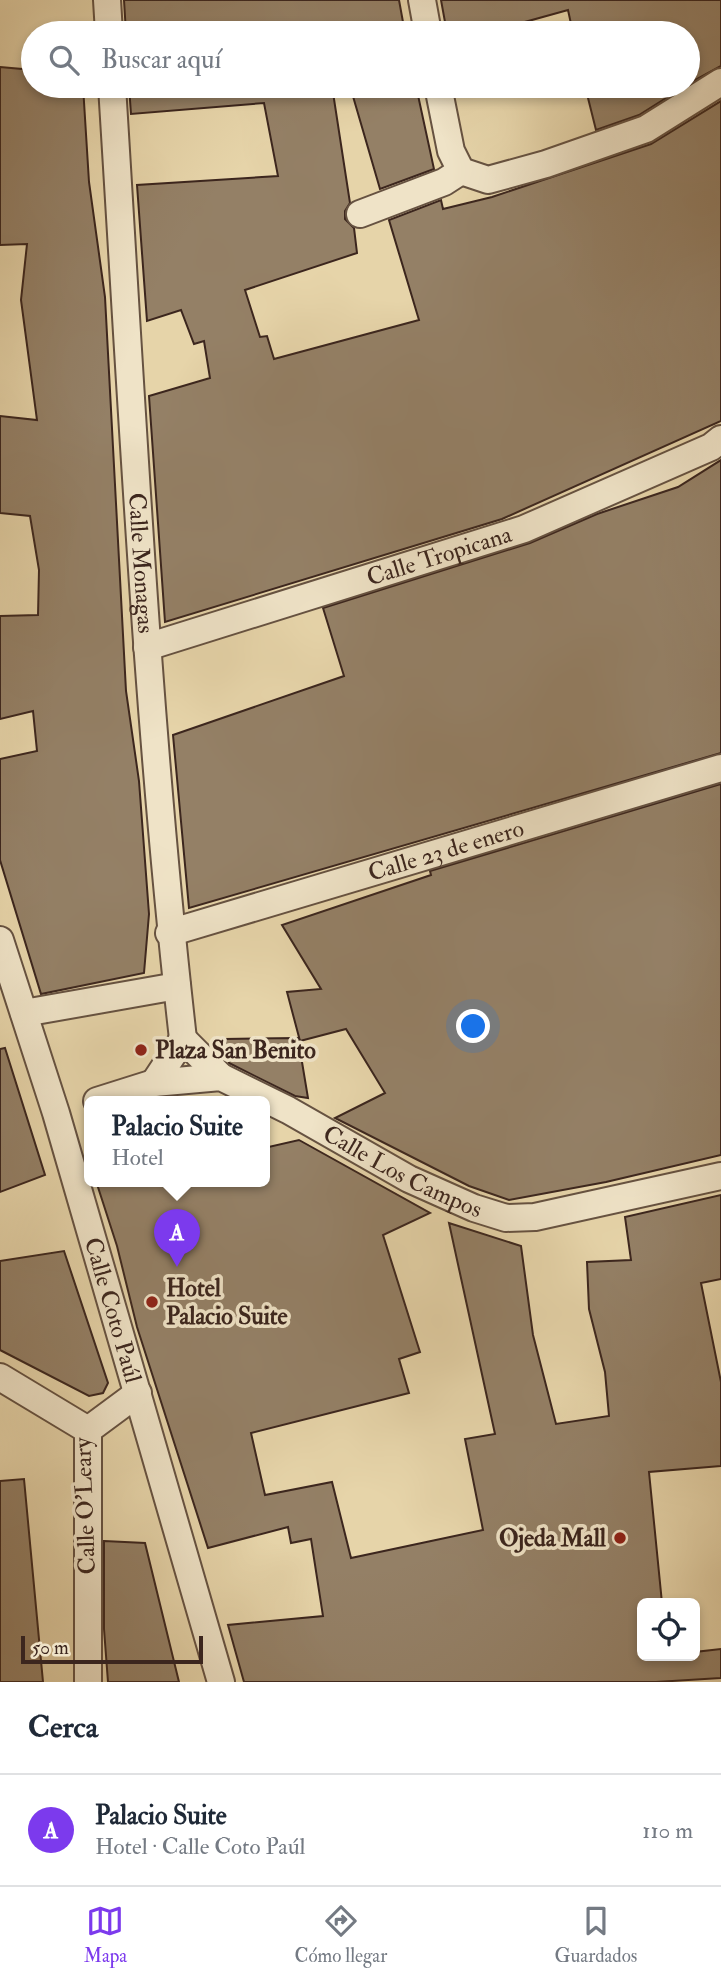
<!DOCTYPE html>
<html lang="es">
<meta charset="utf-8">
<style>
body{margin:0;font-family:"IM FELL Double Pica",serif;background:#f6f6f7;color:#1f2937}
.controls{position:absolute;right:21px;bottom:21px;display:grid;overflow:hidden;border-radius:10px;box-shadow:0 4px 10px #0003}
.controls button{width:63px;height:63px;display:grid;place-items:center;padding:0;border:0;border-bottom:2px solid #e0e1e3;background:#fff;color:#1f2937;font:35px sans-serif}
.scale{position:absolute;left:21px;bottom:18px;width:182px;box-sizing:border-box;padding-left:7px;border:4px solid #3c261e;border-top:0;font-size:19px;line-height:24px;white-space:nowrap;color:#3c261e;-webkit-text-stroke:5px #efe3c7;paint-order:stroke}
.you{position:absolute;left:474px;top:1027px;width:24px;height:24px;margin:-18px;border:5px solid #fff;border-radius:50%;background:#1a73e8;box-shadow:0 0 0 10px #1a73e833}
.badge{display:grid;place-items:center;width:46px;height:46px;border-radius:50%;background:#7c3aed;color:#fff;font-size:23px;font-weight:700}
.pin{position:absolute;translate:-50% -58px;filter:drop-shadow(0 2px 4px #0008)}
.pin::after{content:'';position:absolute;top:37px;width:24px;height:21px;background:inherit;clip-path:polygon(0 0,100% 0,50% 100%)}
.popup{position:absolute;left:84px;top:1096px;width:186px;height:91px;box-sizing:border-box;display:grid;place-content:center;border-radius:10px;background:#fff;filter:drop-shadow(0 2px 5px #0005);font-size:23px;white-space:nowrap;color:#747a83}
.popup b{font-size:26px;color:#1f2937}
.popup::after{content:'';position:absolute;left:50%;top:100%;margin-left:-14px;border:14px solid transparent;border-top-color:#fff}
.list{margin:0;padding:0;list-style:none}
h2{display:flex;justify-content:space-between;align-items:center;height:91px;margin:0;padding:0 28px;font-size:30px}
h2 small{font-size:23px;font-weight:400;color:#747a83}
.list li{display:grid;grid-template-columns:46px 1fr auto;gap:21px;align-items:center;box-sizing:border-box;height:112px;padding:0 28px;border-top:2px solid #e0e1e3}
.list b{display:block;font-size:26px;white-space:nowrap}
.list p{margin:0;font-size:23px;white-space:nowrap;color:#747a83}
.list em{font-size:23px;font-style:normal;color:#747a83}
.icon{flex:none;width:38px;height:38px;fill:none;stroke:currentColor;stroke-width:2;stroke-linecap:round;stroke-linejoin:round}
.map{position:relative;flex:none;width:721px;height:1682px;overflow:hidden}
.search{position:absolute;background:#fff;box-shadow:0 4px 10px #0003;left:21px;right:21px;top:21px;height:77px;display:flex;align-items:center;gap:18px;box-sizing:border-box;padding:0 24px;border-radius:38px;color:#747a83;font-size:26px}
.sheet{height:203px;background:#fff}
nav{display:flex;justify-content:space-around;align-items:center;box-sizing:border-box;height:98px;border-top:2px solid #e0e1e3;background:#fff;font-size:19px;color:#747a83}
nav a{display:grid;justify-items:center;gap:4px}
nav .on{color:#7c3aed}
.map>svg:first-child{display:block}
</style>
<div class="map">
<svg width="721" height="1682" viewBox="0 0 721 1682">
<rect width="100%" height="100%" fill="#e6d4a9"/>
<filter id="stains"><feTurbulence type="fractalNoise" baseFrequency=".00286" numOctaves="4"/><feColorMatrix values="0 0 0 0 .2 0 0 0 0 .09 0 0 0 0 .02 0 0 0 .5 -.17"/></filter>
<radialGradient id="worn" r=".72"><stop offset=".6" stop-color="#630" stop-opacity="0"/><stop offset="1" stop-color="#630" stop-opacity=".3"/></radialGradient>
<g fill="#948066" stroke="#3c261e" stroke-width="2">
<polygon points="124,0 399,0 405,33 126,33"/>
<polygon points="441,0 721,0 721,66 688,84 688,33 573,33 568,10 485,33 447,33"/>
<polygon points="0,67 33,70 33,86 83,86 89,182 105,297 126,691 139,781 149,914 144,973 41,994 0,860 0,759 37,751 33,711 0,719 0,616 38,615 39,570 30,516 0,513 0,416 37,420 21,300 27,244 0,245"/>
<polygon points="129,86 332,86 350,203 345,211 345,219 354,228 357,253 245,290 260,337 267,336 274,359 419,320 389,220 441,200 443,209 492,197 651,144 721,101 721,421 502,519 165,622 149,396 210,378 204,341 194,344 181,310 147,321 137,185 278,176 264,103 131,114"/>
<polygon points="350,86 416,86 434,169 380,189"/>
<polygon points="585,86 685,86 639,115 596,130"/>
<polygon points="721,460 721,753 189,908 173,735 344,676 323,608 530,543 597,514 678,487"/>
<polygon points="721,784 721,1155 606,1182 509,1200 469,1186 335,1118 385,1093 346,1029 300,1041 287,992 321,989 282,925 431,875 430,871"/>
<polygon points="298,1038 308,1098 295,1096 229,1063 225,1039"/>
<polygon points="5,1048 45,1175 0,1192 0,1049"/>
<polygon points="299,1140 430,1213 383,1235 420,1352 399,1359 409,1393 251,1433 265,1495 332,1482 351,1558 483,1530 465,1439 495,1434 449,1223 521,1246 533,1335 556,1424 609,1416 605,1372 589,1309 587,1262 631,1260 625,1217 721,1195 721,1279 701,1283 721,1382 721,1466 649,1472 662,1603 642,1603 642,1656 695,1656 695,1652 721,1649 721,1678 656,1682 244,1682 228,1625 323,1616 311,1539 291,1543 288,1527 208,1548 137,1327 117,1246 96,1181 264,1181 264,1148"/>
<polygon points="64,1251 108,1383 103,1393 89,1396 0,1350 0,1261"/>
<polygon points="24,1479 43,1682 0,1682 0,1481"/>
<polygon points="104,1541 145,1543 179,1682 108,1682 104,1629"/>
</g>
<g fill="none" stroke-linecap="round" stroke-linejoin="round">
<defs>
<g id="minor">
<polyline points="107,0 109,33"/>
<polyline points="422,0 428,33"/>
<path id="s1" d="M112 86C132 404 147 722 183 1039"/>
<polyline points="438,86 451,151 461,171 488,180 546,164 646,129 721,82"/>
<polyline points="360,214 444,182 461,171"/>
<path id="s2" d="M147 647 524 529 711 447 721 439"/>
<path id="s3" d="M169 933 721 768"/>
<path id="s4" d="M0 940 56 1113 221 1682"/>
<polyline points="24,1013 177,986"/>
<polyline points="154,1083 183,1039 221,1077"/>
<path id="s5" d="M97 1101 154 1083 221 1077 288 1110 409 1179 474 1208 506 1218 535 1217 721 1176"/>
<polyline points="0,1377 88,1430 88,1682"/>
<polyline points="88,1430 138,1393"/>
</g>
</defs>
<use href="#minor" stroke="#665241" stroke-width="30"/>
<use href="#minor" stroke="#efe3c7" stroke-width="26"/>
</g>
<g fill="#8f2418" stroke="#efe3c7" stroke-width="2.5">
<circle cx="141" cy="1050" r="7"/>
<circle cx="152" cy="1302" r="7"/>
<circle cx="620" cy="1538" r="7"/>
</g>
<g text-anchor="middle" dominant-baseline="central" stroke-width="7" stroke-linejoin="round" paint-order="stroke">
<g font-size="24" fill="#3c261e" stroke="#efe3c7">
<text stroke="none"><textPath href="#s2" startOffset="306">Calle Tropicana</textPath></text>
<text stroke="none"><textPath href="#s1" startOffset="478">Calle Monagas</textPath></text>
<text stroke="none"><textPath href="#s3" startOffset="289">Calle 23 de enero</textPath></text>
<text stroke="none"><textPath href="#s5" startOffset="332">Calle Los Campos</textPath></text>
<text stroke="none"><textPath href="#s4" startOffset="387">Calle Coto Paúl</textPath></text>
<text transform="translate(85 1506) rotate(-92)">Calle O'Leary</text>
</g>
<g font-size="24" font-weight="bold" fill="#3c261e" stroke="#efe3c7" text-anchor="start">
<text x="155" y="1050">Plaza San Benito</text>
<text x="166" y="1288">Hotel<tspan x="166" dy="28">Palacio Suite</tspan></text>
<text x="606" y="1538" text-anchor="end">Ojeda Mall</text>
</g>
</g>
<rect width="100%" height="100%" filter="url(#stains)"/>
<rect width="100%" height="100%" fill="url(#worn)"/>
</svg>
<div class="controls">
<button><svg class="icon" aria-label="locate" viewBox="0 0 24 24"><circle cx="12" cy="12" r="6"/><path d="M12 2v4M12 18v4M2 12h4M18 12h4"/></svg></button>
</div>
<div class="scale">50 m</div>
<div class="you"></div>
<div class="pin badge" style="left:177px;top:1267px">A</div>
<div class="popup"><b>Palacio Suite</b>Hotel</div>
<div class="search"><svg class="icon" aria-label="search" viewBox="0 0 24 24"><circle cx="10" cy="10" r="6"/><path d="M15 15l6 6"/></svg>Buscar aquí</div>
</div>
<section class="sheet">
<h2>Cerca<small></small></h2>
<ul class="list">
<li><span class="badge">A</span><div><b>Palacio Suite</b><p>Hotel · Calle Coto Paúl</p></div><em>110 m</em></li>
</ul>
</section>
<nav>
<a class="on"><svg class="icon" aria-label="map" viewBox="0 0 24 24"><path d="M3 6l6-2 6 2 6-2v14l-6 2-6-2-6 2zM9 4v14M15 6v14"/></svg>Mapa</a>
<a><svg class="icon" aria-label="directions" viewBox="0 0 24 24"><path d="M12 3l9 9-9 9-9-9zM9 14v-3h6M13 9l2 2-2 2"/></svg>Cómo llegar</a>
<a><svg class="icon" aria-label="saved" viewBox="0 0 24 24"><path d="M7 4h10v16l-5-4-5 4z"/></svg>Guardados</a>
</nav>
